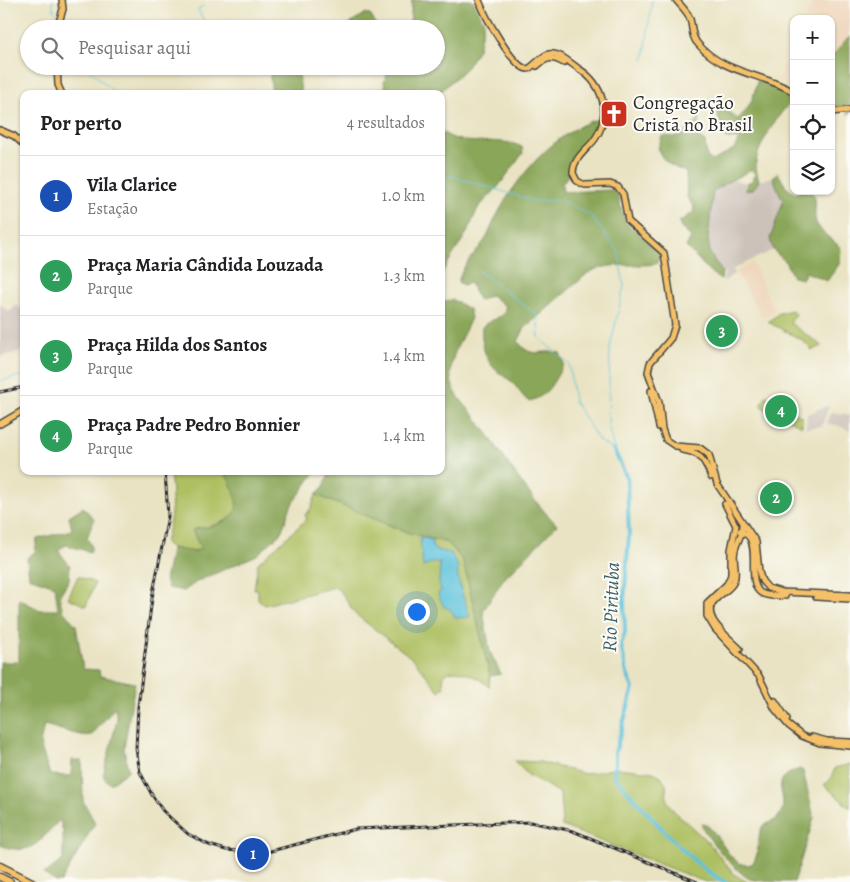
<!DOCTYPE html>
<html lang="pt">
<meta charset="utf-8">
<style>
body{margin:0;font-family:Alegreya,serif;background:#f6f6f6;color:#202124}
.controls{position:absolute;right:15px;top:15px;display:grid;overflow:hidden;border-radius:10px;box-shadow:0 1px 4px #0004}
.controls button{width:45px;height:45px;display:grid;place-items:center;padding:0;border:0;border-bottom:1px solid #e0e0e0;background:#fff;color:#202124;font:25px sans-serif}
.you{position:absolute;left:416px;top:611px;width:18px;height:18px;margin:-12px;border:4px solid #fff;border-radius:50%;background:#1a73e8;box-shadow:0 0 0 8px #1a73e833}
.badge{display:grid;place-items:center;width:32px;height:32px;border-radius:50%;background:#b45309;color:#fff;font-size:16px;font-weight:700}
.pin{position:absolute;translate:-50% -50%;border:2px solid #fff;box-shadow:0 1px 5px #0006}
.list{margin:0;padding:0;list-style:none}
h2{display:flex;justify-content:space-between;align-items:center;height:65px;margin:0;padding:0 20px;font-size:21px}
h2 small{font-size:16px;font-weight:400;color:#757577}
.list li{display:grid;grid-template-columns:32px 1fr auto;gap:15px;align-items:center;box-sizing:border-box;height:80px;padding:0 20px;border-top:1px solid #e0e0e0}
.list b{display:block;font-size:19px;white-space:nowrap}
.list p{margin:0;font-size:16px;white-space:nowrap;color:#757577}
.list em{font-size:16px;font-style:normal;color:#757577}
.icon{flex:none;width:28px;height:28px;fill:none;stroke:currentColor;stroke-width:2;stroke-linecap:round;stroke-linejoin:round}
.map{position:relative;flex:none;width:850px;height:882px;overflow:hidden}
.search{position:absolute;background:#fff;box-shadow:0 1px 4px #0004;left:20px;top:20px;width:425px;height:55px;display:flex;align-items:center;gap:12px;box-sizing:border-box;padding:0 18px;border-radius:28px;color:#757577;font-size:19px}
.panel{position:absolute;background:#fff;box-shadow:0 1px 4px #0004;left:20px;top:90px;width:425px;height:385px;border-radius:10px}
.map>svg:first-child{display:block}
</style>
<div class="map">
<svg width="850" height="882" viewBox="0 0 850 882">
<rect width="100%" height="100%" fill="#fdfcf7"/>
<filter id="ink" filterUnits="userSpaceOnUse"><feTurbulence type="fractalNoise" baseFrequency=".02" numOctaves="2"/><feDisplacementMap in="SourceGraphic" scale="10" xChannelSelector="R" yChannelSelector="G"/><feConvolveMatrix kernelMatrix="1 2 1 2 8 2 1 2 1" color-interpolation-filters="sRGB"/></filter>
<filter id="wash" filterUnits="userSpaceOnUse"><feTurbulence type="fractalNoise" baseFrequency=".0096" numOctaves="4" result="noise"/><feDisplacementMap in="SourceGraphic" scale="20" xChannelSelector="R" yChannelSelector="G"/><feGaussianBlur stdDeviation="1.12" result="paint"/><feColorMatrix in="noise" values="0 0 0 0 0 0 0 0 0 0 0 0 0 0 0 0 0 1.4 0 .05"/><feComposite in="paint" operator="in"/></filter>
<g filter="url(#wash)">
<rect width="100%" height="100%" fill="#e9e3c3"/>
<g fill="#efd6bb">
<polygon points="812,0 850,0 850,32 831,58 831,19 805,19"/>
<polygon points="794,49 794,90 778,80 784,64"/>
<polygon points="753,262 774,311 762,317 736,272"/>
</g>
<g fill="#cdc2b9">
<polygon points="773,177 781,196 784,199 770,239 773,250 733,269 734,274 723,282 725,272 722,272 710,254 708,238 713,192 724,184 734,180 747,183 746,190 753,189 759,181"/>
<polygon points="0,304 9,312 17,305 24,312 24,350 0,357"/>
<polygon points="829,405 822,426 806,428 807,414"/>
<polygon points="831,412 850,415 850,431 837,425 827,424"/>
</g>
<g fill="#aebf62" stroke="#6c7546">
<polygon points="792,310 796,314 790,323 822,346 812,350 802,340 768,322 779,313"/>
<polygon points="766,396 802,417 802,426 762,407 762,402"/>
<path d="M169 471H224C229 479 235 487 237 496 244 519 214 527 197 528L195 537 202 549C191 553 174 552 165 543 171 521 175 495 169 471Z"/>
<path d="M316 495 406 532 448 543 463 561 490 676 489 687C479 677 460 667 445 673L443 680 444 687 439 691 413 659 355 614 342 593 335 587 265 605 258 599V589H254L258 563 307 519 305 515 307 512 309 513 308 511 311 508Z"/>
<polygon points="78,576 95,583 86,606 68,598"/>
<polygon points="514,761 540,762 585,774 618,768 653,772 661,776 666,784 667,801 673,810 709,843 734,874 747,882 705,882 562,826 560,793 528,775"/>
<polygon points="850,764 850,808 824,785 831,778 835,768"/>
</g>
<g fill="#8aa658" stroke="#5a6842">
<polygon points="412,0 473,0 484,22 478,49 467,67 438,94 387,94 384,82 391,66 436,66 436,29 429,29 426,24 410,23"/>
<polygon points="366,13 371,16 379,29 343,29"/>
<polygon points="850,35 850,114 848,114 846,106 831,107 831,58"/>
<polygon points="272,66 298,66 301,94 272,94 270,77"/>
<path d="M757 81 767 83 794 98V100C782 107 760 144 757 157 755 166 757 173 759 181L753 189 746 191 747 183 752 181 755 174 751 170 724 184 713 192 708 238 710 254 722 272 721 280C707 272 699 258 686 247L691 237 681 228 679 222 693 213 694 207 687 197 686 172C673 167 663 163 658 149L662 136 680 137 700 118 697 137 705 142 707 157 713 161 734 149 739 138 727 139C723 134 718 116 716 109L731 113 737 119C750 110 754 96 757 81Z"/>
<path d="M597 119C598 137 577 152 568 166L569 174 562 184 563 192 612 190 617 193 625 222 662 254 656 264C632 267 610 261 588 273L525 328 518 341C531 361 542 348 560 353L564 364C554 380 548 398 528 401 521 395 519 390 513 383 508 378 502 375 497 371 484 360 481 342 482 327 489 320 498 319 505 312V306L491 295 479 301 470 283 463 285 458 282C464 261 476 254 487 237 490 231 492 225 495 219 516 178 552 134 597 119Z"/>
<path d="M441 131C466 151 495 134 522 147L523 153 498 187 478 208 468 231 441 274Z"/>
<path d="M778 173 786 187 795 194C798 191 800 191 805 191 824 191 809 214 818 226 823 234 834 241 841 248L840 263 827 281 806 272 802 279 793 277 785 261 773 250 770 239 784 199 781 197 773 177Z"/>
<path d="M453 300 469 309 471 318C463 337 448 358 451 379 453 395 467 406 476 418 503 454 525 493 557 525L502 581 483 611 490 652 501 674 490 676 463 561 448 543 406 532 316 495 324 486 330 471H441V302Z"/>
<path d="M224 471H316L291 506 281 533 257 555 198 581 184 591 168 588 165 580 172 548 193 552 201 549 192 530C198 528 203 528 208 527 248 518 239 499 224 471Z"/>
<path d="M83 507 94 519 87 538 91 545V552L66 545 58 550 70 566 69 580 59 596 63 611 76 625 83 669 99 670 100 676 135 683 124 748 128 771 110 784 103 776 117 720 115 707 92 735C81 738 58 728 44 725L40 744 50 775 71 776 72 760 82 761 83 801 95 823 61 882H56L44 874 63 860V832L60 820C39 840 33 858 0 845V662H19V599L40 610H58L55 586 29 577 27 558 35 552 37 539 72 530 69 516Z"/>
<path d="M800 769 803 771 814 818 794 882C779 882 764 882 750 879 740 876 701 833 702 824 718 824 728 872 752 864 761 853 756 839 762 827 768 822 775 822 779 816 793 796 763 781 800 769Z"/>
</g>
<polygon fill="#5dc2db" stroke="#447683" points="420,537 432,540 432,546 435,550 451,553 459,569 457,572 461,590 470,617 456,618 450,609 444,607 438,595 441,589 439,584 440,563 431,563 423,567"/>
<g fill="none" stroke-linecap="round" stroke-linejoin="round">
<g stroke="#5dc2db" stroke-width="1">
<polyline points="52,0 54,11 58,15"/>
<polyline points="203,6 198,10 204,21"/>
<polyline points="63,20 66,29"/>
<polyline points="644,61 652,0"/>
<polyline points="85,66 117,94"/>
<polyline points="441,180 451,176 535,201 560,200 590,215 618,251 624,286 610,347 608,424 614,450"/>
<polyline points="479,271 537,315 539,338 569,364 574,401 599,441 613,450"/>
<polyline points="0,381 24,375"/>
</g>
<g stroke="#5dc2db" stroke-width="4">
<polyline points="614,450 627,478 629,536 624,601 625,632 621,645 627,674 633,688 615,753 615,763"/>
<path d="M615 767 614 776C643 807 689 864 725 882"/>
</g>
</g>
</g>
<g filter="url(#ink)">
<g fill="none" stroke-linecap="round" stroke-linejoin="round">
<defs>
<g id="major">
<path d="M479 0C484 14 513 69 528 69 534 66 537 61 543 57 554 47 569 62 579 69 603 84 612 114 595 139 587 150 573 158 573 173L577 181 585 185 610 184 618 187 623 194 628 221 664 253 675 325 671 338 650 363 648 372 659 402 662 429 666 440 675 446 700 448 709 455 717 484 756 542 759 572 762 581 768 588 781 592 850 595"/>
<path d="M676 0C681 6 688 12 690 19 693 28 691 37 698 44 724 74 762 73 794 92"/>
<polyline points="57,29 63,9 62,0"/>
<polyline points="57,66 58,85 62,94"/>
<path d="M537 66C547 57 552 56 564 63"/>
<polyline points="831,112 850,110"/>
<polyline points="0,130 14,136 24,145"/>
<polyline points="651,391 659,427"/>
<polyline points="0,424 24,410"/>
<path d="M682 450C700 452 705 460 711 477"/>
<polyline points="725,504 736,526 731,550 731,575 727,584 707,603 707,616 715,629 759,676 775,709 788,725 802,736 820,743 850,746"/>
<path d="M740 531C743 533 747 534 749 537 759 550 747 584 761 593 768 597 778 596 785 596"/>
<polyline points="816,597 850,599"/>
<path d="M740 649C730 638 698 616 715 600 721 593 731 589 734 581 738 571 732 560 735 550 737 541 743 534 743 525"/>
<polyline points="775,701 787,719"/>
<polyline points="812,737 827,741 850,742"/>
</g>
<g id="highway">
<polyline points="0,866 32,882"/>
<polyline points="0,877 10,882"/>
</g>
</defs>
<use href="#major" stroke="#484742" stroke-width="8"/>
<use href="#highway" stroke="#484742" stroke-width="9"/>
<use href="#major" stroke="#f4c16a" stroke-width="5"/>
<use href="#highway" stroke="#f4c16a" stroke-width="6"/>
<defs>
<g id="rail">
<polyline points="0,392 24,387"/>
<polyline points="165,471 168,516 152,598 138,707 136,749 140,772 152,795 163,811 188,834 209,845 226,850 263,853 356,829 530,822 573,831 697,882"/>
</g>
</defs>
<use href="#rail" stroke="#2b2b2b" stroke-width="3"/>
<use href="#rail" stroke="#fdfcf7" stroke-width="1" stroke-dasharray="4" stroke-linecap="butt"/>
</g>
</g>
<defs>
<symbol id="church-square" viewBox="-11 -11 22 22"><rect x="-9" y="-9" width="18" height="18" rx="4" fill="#c8321e" stroke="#fdfcf7"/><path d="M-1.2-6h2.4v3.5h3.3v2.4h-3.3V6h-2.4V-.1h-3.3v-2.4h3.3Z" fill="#fff"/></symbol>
</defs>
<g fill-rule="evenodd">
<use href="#church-square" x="598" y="98" width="32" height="32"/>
</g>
<g text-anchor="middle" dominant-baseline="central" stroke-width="4" stroke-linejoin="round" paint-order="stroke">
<g font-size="19" fill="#2b2b2b" stroke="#fdfcf7" text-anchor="start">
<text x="633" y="103">Congregação<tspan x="633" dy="22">Cristã no Brasil</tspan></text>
</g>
<g font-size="20" font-style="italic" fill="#3c6069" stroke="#fdfcf7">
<text transform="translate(611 607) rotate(-88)">Rio Pirituba</text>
</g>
</g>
</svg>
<div class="controls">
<button>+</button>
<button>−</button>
<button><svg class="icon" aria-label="locate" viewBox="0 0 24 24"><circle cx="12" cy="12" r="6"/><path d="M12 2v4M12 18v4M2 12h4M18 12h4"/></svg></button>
<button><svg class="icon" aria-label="layers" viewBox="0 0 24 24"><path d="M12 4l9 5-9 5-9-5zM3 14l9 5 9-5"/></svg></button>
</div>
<div class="you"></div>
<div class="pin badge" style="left:253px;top:854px;background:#1a4fb4">1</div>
<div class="pin badge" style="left:776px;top:498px;background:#2e9e5b">2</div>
<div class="pin badge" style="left:722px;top:331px;background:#2e9e5b">3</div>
<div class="pin badge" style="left:781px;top:411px;background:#2e9e5b">4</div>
<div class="search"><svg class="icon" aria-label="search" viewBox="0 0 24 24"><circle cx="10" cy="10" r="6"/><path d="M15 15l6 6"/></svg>Pesquisar aqui</div>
<section class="panel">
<h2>Por perto<small>4 resultados</small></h2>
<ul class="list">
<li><span class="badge" style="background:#1a4fb4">1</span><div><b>Vila Clarice</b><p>Estação</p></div><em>1.0 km</em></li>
<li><span class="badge" style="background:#2e9e5b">2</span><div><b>Praça Maria Cândida Louzada</b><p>Parque</p></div><em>1.3 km</em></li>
<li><span class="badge" style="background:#2e9e5b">3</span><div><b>Praça Hilda dos Santos</b><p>Parque</p></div><em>1.4 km</em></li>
<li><span class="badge" style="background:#2e9e5b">4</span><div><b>Praça Padre Pedro Bonnier</b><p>Parque</p></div><em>1.4 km</em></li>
</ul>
</section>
</div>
